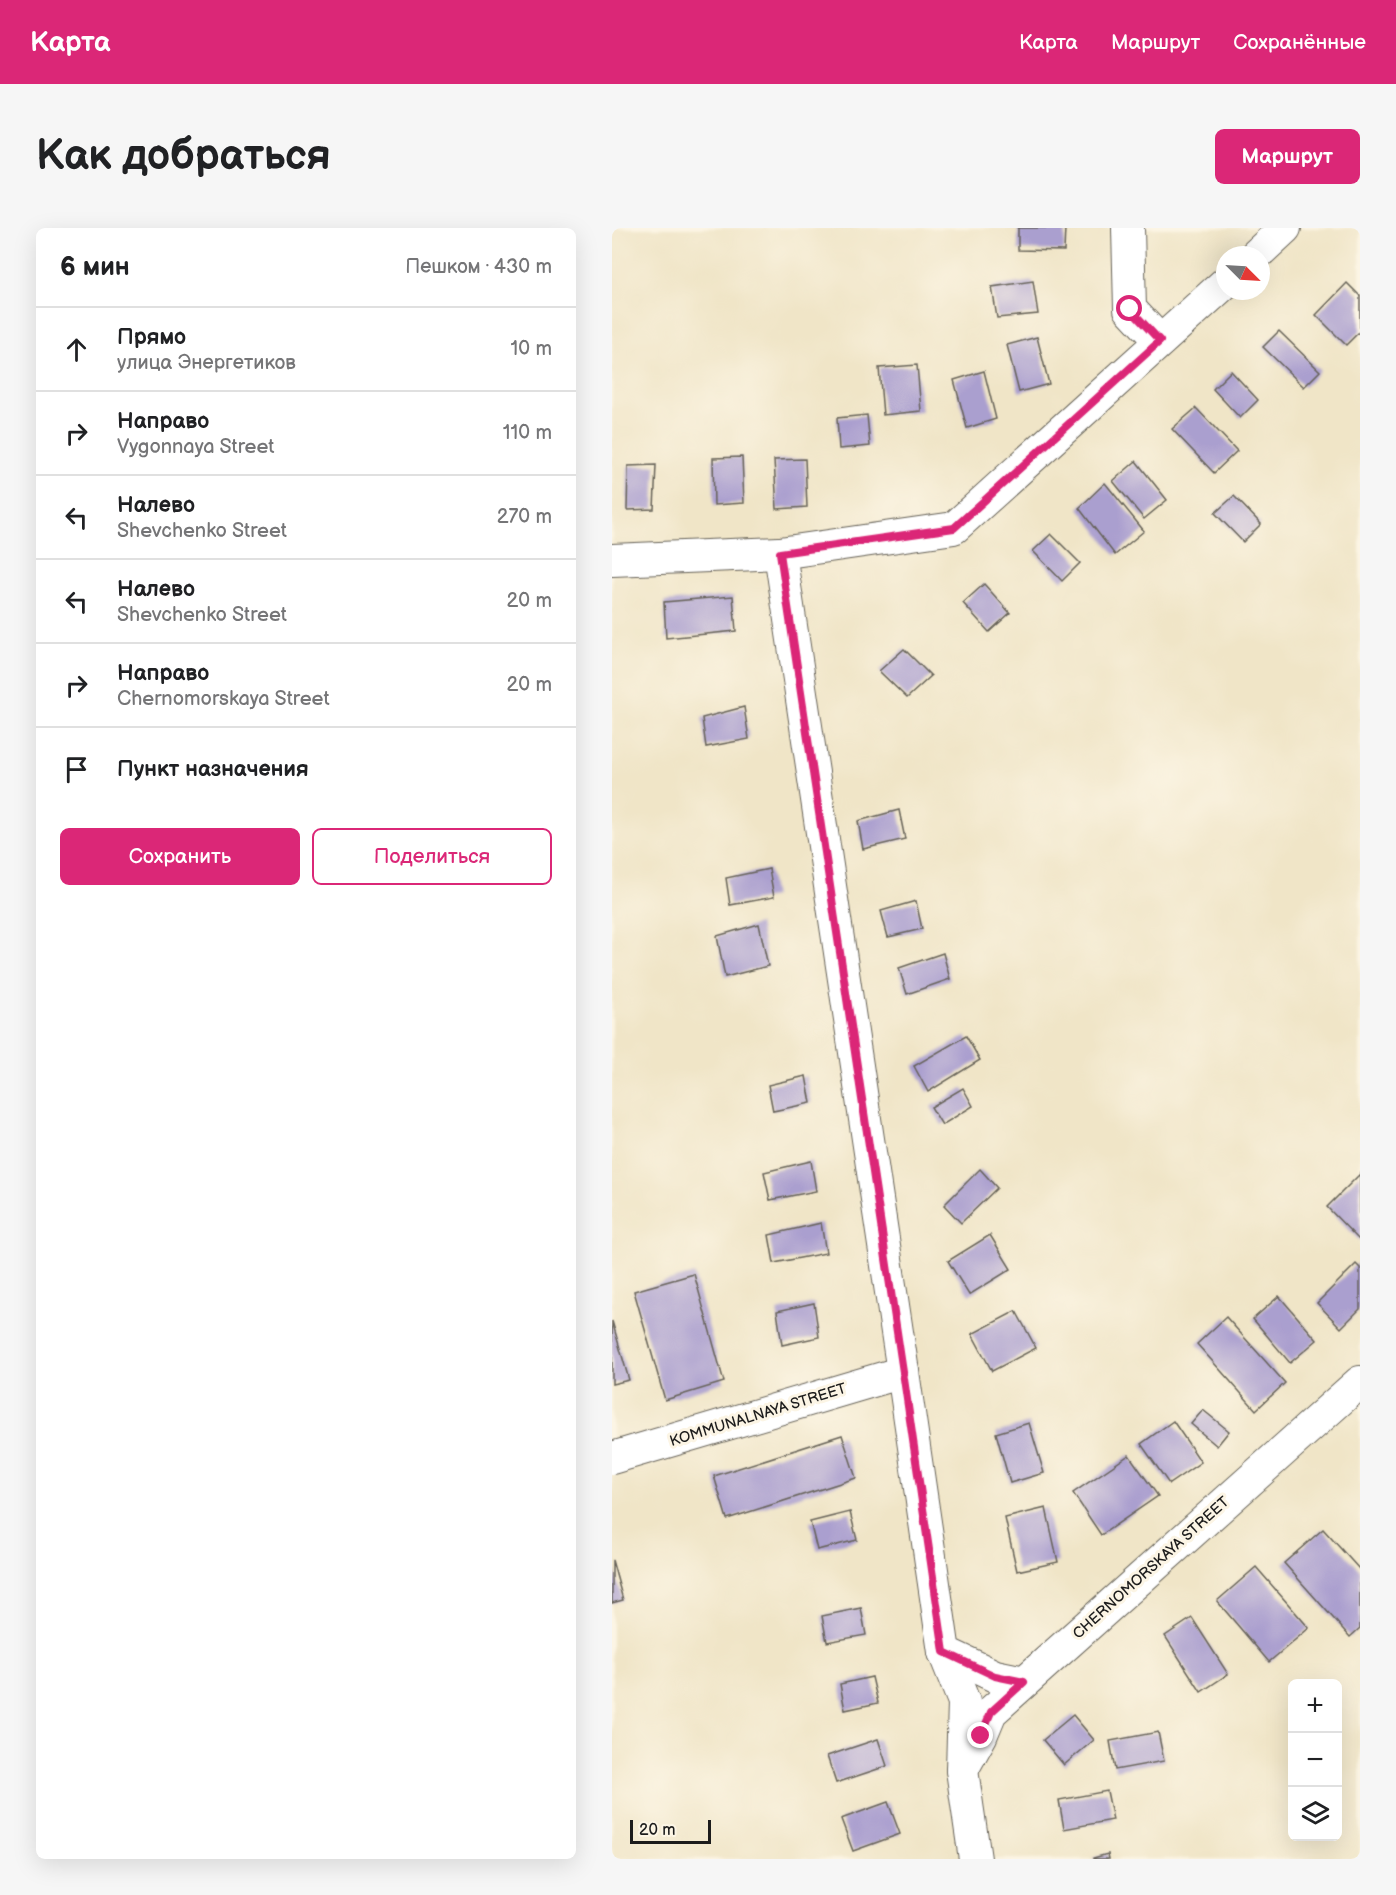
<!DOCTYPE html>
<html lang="ru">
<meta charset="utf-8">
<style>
body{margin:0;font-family:"Balsamiq Sans",sans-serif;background:#f6f6f6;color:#202124}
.controls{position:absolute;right:18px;bottom:18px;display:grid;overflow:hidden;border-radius:9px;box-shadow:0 6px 24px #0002}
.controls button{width:54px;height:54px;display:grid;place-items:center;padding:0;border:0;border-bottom:2px solid #e0e0e0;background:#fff;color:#202124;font:30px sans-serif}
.compass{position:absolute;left:604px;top:18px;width:54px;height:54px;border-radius:50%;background:#fff;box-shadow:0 6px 24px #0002;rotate:114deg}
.scale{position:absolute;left:18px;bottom:15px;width:81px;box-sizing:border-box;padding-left:6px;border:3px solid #1c1c1c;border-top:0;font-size:16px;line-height:21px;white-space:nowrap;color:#1c1c1c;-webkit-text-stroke:4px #fcf5e5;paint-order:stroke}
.stop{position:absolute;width:18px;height:18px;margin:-14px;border:4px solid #db2777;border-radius:50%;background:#fff}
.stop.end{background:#db2777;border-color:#fff;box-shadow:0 2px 6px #0008}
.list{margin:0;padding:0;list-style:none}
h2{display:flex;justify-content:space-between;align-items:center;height:78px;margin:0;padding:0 24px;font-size:26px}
h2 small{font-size:20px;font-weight:400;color:#757577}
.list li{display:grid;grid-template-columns:39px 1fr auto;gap:18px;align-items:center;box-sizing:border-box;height:84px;padding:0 24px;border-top:2px solid #e0e0e0}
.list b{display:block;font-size:22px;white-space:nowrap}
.list p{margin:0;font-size:20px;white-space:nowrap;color:#757577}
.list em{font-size:20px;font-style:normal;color:#757577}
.actions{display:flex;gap:12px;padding:18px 24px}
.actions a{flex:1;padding:14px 0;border:2px solid #db2777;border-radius:9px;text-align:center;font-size:21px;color:#db2777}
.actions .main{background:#db2777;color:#fff}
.icon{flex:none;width:33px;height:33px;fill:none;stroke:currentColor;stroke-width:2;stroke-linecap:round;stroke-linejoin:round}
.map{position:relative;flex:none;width:748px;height:1631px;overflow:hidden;border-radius:9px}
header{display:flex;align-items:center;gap:36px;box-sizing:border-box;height:84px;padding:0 30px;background:#db2777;color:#fff}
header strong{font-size:28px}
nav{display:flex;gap:33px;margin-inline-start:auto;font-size:21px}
.intro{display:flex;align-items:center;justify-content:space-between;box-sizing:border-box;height:144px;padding:0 36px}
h1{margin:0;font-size:42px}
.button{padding:15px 27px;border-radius:9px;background:#db2777;color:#fff;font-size:21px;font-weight:700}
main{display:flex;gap:36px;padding:0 36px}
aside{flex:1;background:#fff;border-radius:9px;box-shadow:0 6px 24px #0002}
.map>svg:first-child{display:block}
</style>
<header>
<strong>Карта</strong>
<nav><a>Карта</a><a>Маршрут</a><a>Сохранённые</a></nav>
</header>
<div class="intro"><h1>Как добраться</h1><a class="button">Маршрут</a></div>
<main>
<aside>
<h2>6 мин<small>Пешком · 430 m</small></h2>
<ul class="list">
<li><svg class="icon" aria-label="ahead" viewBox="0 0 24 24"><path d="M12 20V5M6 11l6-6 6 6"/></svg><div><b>Прямо</b><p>улица Энергетиков</p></div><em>10 m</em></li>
<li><svg class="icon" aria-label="right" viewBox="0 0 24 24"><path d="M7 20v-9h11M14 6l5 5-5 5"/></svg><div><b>Направо</b><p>Vygonnaya Street</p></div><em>110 m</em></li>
<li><svg class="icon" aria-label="left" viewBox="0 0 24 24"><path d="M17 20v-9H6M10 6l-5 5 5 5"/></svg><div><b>Налево</b><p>Shevchenko Street</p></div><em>270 m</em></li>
<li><svg class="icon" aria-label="left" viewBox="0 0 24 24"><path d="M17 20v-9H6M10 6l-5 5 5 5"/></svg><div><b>Налево</b><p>Shevchenko Street</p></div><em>20 m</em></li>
<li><svg class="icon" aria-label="right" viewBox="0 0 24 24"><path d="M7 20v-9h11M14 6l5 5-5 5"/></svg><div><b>Направо</b><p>Chernomorskaya Street</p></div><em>20 m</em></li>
<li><svg class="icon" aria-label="arrive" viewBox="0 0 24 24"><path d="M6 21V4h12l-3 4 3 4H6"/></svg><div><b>Пункт назначения</b></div></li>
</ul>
<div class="actions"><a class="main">Сохранить</a><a>Поделиться</a></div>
</aside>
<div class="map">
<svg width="748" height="1631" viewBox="0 0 748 1631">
<rect width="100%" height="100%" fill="#fcf5e5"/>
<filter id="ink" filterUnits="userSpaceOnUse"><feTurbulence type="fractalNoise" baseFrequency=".0167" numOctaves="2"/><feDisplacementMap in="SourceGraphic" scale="12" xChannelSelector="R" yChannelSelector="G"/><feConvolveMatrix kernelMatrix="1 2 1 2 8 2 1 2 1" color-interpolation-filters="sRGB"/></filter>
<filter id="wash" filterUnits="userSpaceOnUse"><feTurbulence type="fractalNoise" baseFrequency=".008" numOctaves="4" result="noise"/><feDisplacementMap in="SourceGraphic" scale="24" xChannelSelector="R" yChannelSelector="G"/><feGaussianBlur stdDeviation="1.35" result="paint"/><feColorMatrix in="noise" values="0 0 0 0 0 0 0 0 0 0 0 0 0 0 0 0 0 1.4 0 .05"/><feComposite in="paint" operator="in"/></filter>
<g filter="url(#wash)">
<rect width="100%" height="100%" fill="#f0e5c7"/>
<g id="blocks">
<g fill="#aa9fcf">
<polygon points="406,0 453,0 452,23 406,22"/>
<polygon points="421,53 426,86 385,90 380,59"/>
<polygon points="735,55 748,68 748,103 734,117 704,87"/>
<polygon points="667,103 708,143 692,159 651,119"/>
<polygon points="425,109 437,156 407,164 395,117"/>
<polygon points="305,137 309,183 271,187 267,140"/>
<polygon points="372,143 384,191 355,200 342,152"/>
<polygon points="619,143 646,172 628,190 601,161"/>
<polygon points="584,180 625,223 602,245 560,201"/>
<polygon points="255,187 258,218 227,221 225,190"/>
<polygon points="130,229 132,275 102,277 101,230"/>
<polygon points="193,231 195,279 165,281 162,232"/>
<polygon points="524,233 555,272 532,291 501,253"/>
<polygon points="44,237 42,281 15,282 16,238"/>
<polygon points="493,255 532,303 503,327 467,280"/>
<polygon points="622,268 649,296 631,314 603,285"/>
<polygon points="439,306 468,335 450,353 421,323"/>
<polygon points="372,356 398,385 377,404 351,375"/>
<polygon points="121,368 124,403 54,410 52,374"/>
<polygon points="292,421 319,448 295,470 267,443"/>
<polygon points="132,479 137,511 94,519 90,490"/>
<polygon points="287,582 293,611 251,621 246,593"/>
<polygon points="157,641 162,669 118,677 114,650"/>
<polygon points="304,673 310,701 276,709 269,683"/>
<polygon points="147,696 156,738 113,749 105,708"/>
<polygon points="331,725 338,751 295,766 287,740"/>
<polygon points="354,808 368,832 316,864 302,838"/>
<polygon points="194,848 199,875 161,883 156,857"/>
<polygon points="351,860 361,878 330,897 319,879"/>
<polygon points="199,933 204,963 158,972 152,944"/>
<polygon points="368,941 385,960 349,995 332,977"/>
<polygon points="748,946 748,1013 715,979"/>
<polygon points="209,995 214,1025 162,1035 157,1007"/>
<polygon points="378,1007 399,1041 357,1067 336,1033"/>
<polygon points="744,1036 748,1040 748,1081 729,1100 705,1075"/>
<polygon points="82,1046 112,1154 53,1172 22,1063"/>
<polygon points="667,1068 705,1112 678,1135 641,1091"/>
<polygon points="202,1075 207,1109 170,1117 165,1083"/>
<polygon points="404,1083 424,1120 380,1143 360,1106"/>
<polygon points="614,1089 673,1155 644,1182 585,1116"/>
<polygon points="0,1093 17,1152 0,1156"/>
<polygon points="591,1182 617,1203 605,1218 579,1196"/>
<polygon points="561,1193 589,1234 557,1256 529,1216"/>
<polygon points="417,1195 432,1245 398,1255 384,1205"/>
<polygon points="230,1207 244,1250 115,1291 102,1248"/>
<polygon points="517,1227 546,1268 489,1307 461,1265"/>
<polygon points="434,1280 446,1334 405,1343 393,1290"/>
<polygon points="238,1284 245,1312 205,1322 198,1294"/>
<polygon points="711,1301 748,1342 748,1400 738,1409 672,1335"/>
<polygon points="0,1332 11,1372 0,1375"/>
<polygon points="644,1339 697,1400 657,1434 605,1373"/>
<polygon points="249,1380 254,1407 215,1414 210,1388"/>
<polygon points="580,1390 616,1446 589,1464 553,1408"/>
<polygon points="260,1449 266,1475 233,1482 228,1456"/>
<polygon points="461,1487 482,1512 452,1537 431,1512"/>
<polygon points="546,1504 552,1533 503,1542 498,1513"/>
<polygon points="266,1511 275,1538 224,1555 215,1528"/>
<polygon points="495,1563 501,1592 452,1601 447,1572"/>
<polygon points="276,1574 288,1606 241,1623 229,1591"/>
<polygon points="496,1626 497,1631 481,1631 481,1630"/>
</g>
</g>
</g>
<g filter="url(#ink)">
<use href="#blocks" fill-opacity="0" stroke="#666258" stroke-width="1.5"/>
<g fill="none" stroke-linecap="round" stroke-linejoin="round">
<defs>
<g id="minor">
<polyline points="516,0 518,81 548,113"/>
<polyline points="644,27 673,0"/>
<polyline points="168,325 291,1144 332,1424 383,1448 412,1454"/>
<polyline points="0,332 168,325 342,300 613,55"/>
<polyline points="0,1230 291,1144"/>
<polyline points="332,1424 352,1474 350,1542 363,1631"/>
<polyline points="350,1542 369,1508 379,1484 748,1154"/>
</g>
</defs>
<use href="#minor" stroke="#666258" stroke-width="34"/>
<use href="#minor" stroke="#fff" stroke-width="32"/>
</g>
</g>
<g fill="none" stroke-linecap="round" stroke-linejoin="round" filter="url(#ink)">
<polyline stroke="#db2777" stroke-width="8" points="369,1508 379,1484 412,1454 383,1448 332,1424 291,1144 168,325 342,300 548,113 518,81"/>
</g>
<g text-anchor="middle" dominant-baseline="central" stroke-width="6" stroke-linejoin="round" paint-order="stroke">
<g font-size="15" fill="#1c1c1c" stroke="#fcf5e5">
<text transform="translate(146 1187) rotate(-17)">KOMMUNALNAYA STREET</text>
<text transform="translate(539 1340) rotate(-42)">CHERNOMORSKAYA STREET</text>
</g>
</g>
</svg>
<div class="controls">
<button>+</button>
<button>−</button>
<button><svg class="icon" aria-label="layers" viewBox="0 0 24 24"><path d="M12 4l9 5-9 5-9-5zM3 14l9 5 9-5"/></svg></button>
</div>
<svg class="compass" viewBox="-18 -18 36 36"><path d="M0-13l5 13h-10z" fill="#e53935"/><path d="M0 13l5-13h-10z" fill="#757577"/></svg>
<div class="scale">20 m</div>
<div class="stop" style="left:518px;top:81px"></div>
<div class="stop end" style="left:369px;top:1508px"></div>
</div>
</main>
